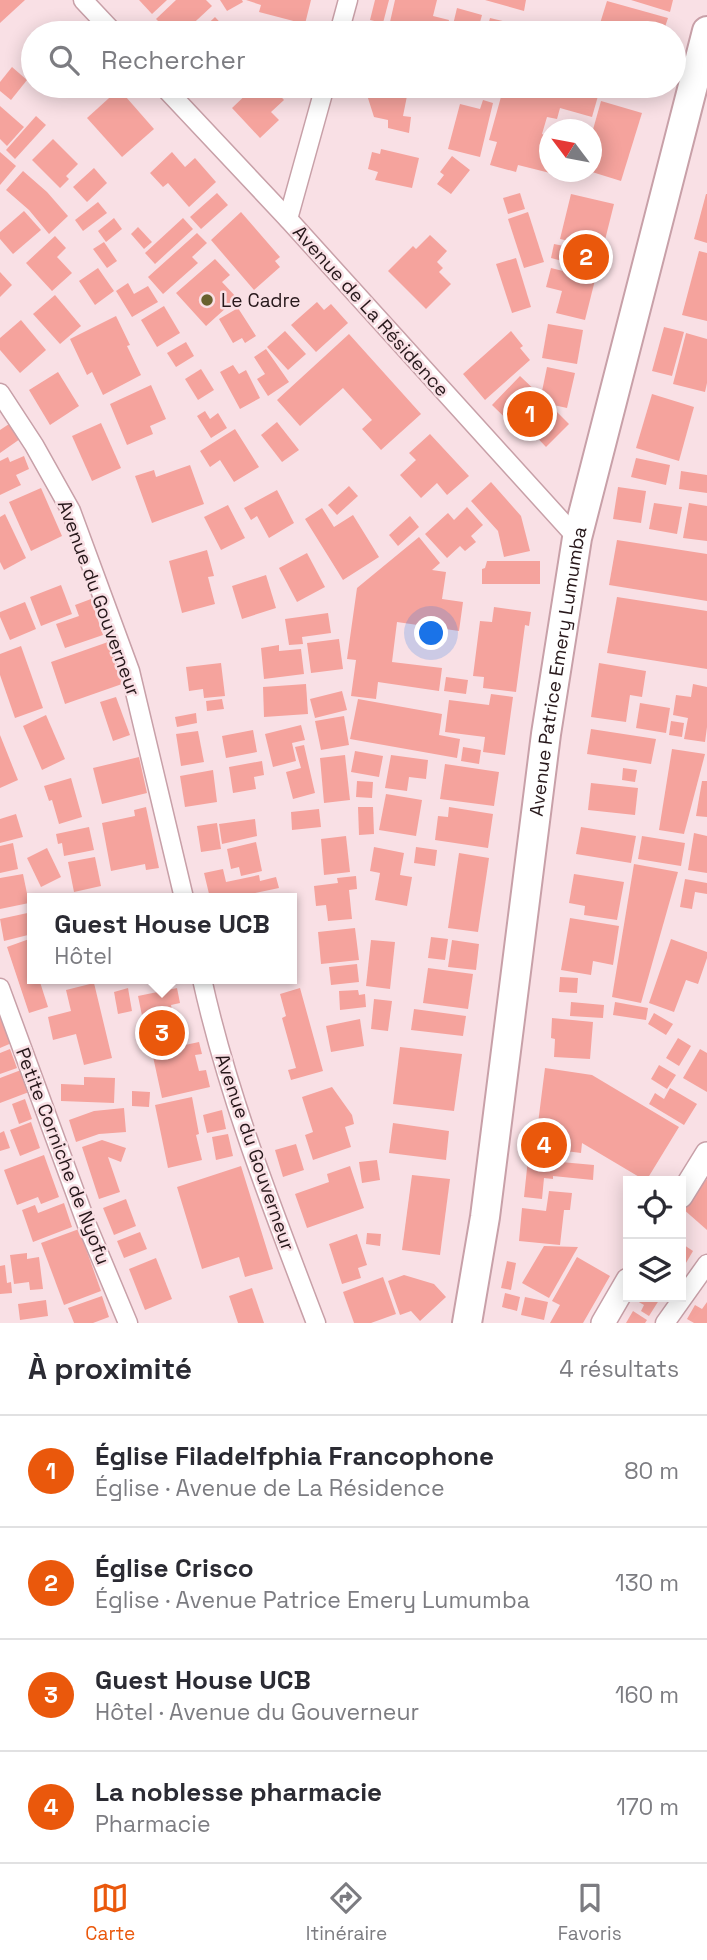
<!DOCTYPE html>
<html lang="fr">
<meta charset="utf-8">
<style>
body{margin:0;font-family:"Space Grotesk",sans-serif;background:#f7f7f7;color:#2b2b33}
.controls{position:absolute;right:21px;bottom:21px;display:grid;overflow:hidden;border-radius:0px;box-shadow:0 4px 18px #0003}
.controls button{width:63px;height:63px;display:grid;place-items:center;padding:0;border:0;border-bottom:2px solid #e1e1e2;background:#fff;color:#2b2b33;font:35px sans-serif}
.compass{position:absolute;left:539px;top:119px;width:63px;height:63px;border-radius:50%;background:#fff;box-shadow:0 4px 18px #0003;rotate:302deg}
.you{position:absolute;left:432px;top:634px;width:24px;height:24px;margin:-18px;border:5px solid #fff;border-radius:50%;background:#1a73e8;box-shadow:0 0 0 10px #1a73e833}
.badge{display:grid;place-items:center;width:46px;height:46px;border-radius:50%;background:#ea580c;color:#fff;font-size:23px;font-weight:700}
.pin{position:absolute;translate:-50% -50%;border:4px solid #fff;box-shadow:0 2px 7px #0006}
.popup{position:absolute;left:27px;top:893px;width:270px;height:91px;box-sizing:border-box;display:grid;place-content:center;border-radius:0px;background:#fff;filter:drop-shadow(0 2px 5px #0005);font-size:23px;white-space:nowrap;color:#7c7c81}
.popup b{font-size:26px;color:#2b2b33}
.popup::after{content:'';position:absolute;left:50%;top:100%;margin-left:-14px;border:14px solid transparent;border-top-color:#fff}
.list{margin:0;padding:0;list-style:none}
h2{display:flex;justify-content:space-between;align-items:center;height:91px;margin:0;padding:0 28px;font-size:30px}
h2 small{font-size:23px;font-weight:400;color:#7c7c81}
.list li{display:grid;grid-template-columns:46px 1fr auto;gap:21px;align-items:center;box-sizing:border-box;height:112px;padding:0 28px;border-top:2px solid #e1e1e2}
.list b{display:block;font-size:26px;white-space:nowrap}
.list p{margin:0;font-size:23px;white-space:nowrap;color:#7c7c81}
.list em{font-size:23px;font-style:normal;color:#7c7c81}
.icon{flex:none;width:38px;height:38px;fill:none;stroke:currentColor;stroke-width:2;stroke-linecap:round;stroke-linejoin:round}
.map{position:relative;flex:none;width:707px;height:1323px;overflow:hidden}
.search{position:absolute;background:#fff;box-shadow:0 4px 18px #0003;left:21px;right:21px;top:21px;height:77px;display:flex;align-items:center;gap:18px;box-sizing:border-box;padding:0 24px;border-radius:38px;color:#7c7c81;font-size:26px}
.sheet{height:539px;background:#fff}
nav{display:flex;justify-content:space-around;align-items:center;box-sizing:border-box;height:98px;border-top:2px solid #e1e1e2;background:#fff;font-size:19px;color:#7c7c81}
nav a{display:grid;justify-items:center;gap:4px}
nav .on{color:#ea580c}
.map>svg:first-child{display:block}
</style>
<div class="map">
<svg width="707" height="1323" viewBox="0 0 707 1323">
<rect width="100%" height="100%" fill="#f9e0e5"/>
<g fill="#f5a39d">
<polygon points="0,0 25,0 0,23"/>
<polygon points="139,0 167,0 152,14"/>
<polygon points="176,0 206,0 212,6 183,33 170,33 156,19"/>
<polygon points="220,0 242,0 243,2 227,11"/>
<polygon points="246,0 311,0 305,24 259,12 261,5"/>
<polygon points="375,0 389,0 383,23 370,20"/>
<polygon points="395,0 437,0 433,16 449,20 446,33 434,33 390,22"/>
<polygon points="485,0 526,0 524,11"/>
<polygon points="631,0 673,0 670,12"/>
<polygon points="607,1 668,18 663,33 597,33"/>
<polygon points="457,8 482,15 477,33 451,33"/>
<polygon points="215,17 230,33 198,33"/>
<polygon points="490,18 520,25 518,33 486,33"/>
<polygon points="12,67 27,80 11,100 0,91 0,82"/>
<polygon points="255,86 271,86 284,100 271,112 279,120 260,138 232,108"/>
<polygon points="372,86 409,86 403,116 411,117 409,133 388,128 388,120 374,117 367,95 368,89"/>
<polygon points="460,86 495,86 493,97 460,90"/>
<polygon points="504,86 589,86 600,89 592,117 560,108 557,119 547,117 542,134 550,137 550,173 518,165 516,172 490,165 497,142 489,140"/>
<polygon points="608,86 652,86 649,98"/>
<polygon points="119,89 154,129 122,157 87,118"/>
<polygon points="483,100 493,103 480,157 448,149 460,104 480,109"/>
<polygon points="601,101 642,113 621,181 592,172 592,133"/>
<polygon points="0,106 24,127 7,146 0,139"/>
<polygon points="36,116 46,125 15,159 6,150"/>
<polygon points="53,139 78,164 66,176 69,179 60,188 32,160"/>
<polygon points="381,149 419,158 412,188 375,180 378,172 368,169 372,152 380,154"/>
<polygon points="0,152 16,166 0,185"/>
<polygon points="172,152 185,167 195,158 216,182 189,207 168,183 163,187 150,173"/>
<polygon points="452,156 470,170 451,194 437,184 444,175 440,172"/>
<polygon points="94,168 107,183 87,202 73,187"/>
<polygon points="23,171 47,192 68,216 49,234 29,210 6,190"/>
<polygon points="217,193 228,205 201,229 190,217"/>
<polygon points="520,193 525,209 508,214 503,198"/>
<polygon points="571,194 614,204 585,320 556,313 562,291 546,287 551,268 567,272 574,242 560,239"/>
<polygon points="706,194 707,194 707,243 694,239"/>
<polygon points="98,202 107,213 83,231 75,220"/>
<polygon points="24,211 41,230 13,254 0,239 0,232"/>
<polygon points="241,212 280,257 275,261 280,267 254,290 211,240"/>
<polygon points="528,212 544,262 524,268 508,219"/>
<polygon points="114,218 122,229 106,242 98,231"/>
<polygon points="183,218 193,229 155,264 145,253"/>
<polygon points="138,227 152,242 144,249 131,234"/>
<polygon points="197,233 207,243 192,257 198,263 163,294 148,277"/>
<polygon points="430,235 447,251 437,262 443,268 439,272 451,284 426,309 388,271 413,246 416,249"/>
<polygon points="55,236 66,248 57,257 72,273 52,291 26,263"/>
<polygon points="104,242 117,261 107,268 93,249"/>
<polygon points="554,244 569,247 566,262 551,258"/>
<polygon points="699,251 707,253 707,321 682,315"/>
<polygon points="516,258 531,307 512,313 496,264"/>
<polygon points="215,259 230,275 222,282 237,298 206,326 176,293"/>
<polygon points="98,268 114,291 95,305 79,281"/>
<polygon points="0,272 12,285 0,297"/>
<polygon points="128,283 134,294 148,286 158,302 132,317 116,291"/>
<polygon points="55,295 81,326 60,344 33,314"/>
<polygon points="317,302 324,310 331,304 348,323 316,352 291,325"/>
<polygon points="164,306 180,333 157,347 141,320"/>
<polygon points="238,308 256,336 245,343 242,338 233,343 219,319"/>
<polygon points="116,316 130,345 127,346 141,375 103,395 92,372 87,375 70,339"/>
<polygon points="21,320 46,350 20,373 0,350 0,338"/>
<polygon points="548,324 583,330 577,364 542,358"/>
<polygon points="664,327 684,332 672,376 652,371"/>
<polygon points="285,331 306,354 288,370 267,347"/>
<polygon points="511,331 523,346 520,348 530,360 485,400 463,374"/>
<polygon points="686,333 707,339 707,383 705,392 673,384"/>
<polygon points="349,334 421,414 381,450 362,429 372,420 343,388 300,426 277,400"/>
<polygon points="186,342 194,356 176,367 167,353"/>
<polygon points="266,349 289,382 268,396 257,379 265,374 254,357"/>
<polygon points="233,365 239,374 246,370 260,398 240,409 220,372"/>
<polygon points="547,367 575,373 567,408 549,404 569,424 546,447 529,429 523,435 492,405 520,376 541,396"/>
<polygon points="201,369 214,390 198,400 185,379"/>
<polygon points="58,372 79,406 50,425 29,390"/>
<polygon points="151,385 166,419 150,426 153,434 127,445 110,404"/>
<polygon points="652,394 694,407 679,461 636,448"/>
<polygon points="205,411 210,419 218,413 227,428 211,438 197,416"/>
<polygon points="277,422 299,450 282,462 261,435"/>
<polygon points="101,423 121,468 92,481 72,436"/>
<polygon points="9,424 20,439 0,453 0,430"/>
<polygon points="235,429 259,467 234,482 220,460 210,467 200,451"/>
<polygon points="430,434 469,476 447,495 437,483 421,498 400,475 416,460 409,453"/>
<polygon points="24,456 29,469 16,475 21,485 0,495 0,461 8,457 10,462"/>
<polygon points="636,458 670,465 666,485 631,477"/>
<polygon points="190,465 204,504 152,523 135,476 154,470 156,477"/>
<polygon points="681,471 707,475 707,493 679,489"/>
<polygon points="491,482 521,516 530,551 504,557 498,531 471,501"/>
<polygon points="349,486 358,496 337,515 328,505"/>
<polygon points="618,487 646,491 641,523 613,519"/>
<polygon points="41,488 62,536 31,551 9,502"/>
<polygon points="277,490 294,523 269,538 257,516 251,520 244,508"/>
<polygon points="654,503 682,507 677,534 649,529"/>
<polygon points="689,503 707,506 707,541 683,538"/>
<polygon points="228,505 245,538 221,550 204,517"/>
<polygon points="467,507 483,525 471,536 476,542 465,551 460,546 447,558 425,534 448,513 454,520"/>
<polygon points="322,508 334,527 353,515 379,557 343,580 305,519"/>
<polygon points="5,514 26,558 4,570 0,562 0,517"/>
<polygon points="410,516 419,527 398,546 389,535"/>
<polygon points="419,537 440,563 432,570 446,572 442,599 463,602 459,631 397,622 392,662 442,668 439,691 378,682 376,699 351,696 356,660 347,659 357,588"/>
<polygon points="617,540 707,554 707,601 609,585"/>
<polygon points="207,550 214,576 208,577 215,604 182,613 169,561"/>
<polygon points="307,553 325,587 297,602 279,568"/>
<polygon points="487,561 540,561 540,584 482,584 482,569 485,568"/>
<polygon points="266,575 276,608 242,619 232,586"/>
<polygon points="61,585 72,614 41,626 30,597"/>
<polygon points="617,597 707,611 707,669 607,653"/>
<polygon points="91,599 103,635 65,648 56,624 79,616 75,605"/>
<polygon points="25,602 36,629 10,640 0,617 0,612"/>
<polygon points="494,607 531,612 529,626 525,625 516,692 483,688 484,677 473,676 480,621 492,622"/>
<polygon points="328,613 331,633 302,637 303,644 289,645 285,619"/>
<polygon points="339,639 343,669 311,673 307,643"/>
<polygon points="108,642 122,684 65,704 51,662"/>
<polygon points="279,645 279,651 301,649 304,674 264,679 261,648"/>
<polygon points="21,646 43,708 15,718 0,675 0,654"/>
<polygon points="221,663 225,696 204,698 203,689 189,691 186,667"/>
<polygon points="599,663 646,671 642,697 630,695 626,722 591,717"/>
<polygon points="446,677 468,680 466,694 444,691"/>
<polygon points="306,684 308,714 264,717 263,687"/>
<polygon points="693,684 707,687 707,727 705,742 684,739 688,718 673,715 676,695 691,697"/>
<polygon points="342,691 347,710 315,718 310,699"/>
<polygon points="491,694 513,697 505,755 483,752 485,737 445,732 449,700 489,705"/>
<polygon points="116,697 130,735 113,741 100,702"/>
<polygon points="222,699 224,709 207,711 206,701"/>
<polygon points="358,699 442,714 439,735 460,739 457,758 350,739"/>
<polygon points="640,703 670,708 666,733 636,728"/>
<polygon points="196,713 197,723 177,727 175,717"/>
<polygon points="46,715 65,759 42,770 23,726"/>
<polygon points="344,716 349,745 321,750 315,721"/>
<polygon points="671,721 684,723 682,737 669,735"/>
<polygon points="301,725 305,740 292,743 296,761 273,767 265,734"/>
<polygon points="591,729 656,739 651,764 587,754"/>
<polygon points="253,730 257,752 226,758 222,736"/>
<polygon points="198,731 204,762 181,766 176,734"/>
<polygon points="0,735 18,780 0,788"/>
<polygon points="304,745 315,793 293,799 286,772 301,768 295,747"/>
<polygon points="463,747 481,750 479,764 461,761"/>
<polygon points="672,749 705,754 684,834 659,830"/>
<polygon points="355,751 383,756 379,777 351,772"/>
<polygon points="345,755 350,800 324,803 320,758"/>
<polygon points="391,755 428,760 426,779 409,777 407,791 385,788"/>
<polygon points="139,757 147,793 102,804 93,768"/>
<polygon points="262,761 264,775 254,777 256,789 233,793 229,767"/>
<polygon points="445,764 499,772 494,806 440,799"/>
<polygon points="623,768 637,770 635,782 622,780"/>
<polygon points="213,770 217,802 185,807 180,776"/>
<polygon points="71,778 82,817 59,824 52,800 49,801 44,786"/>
<polygon points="357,781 373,782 372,798 356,797"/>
<polygon points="702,781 707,781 707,817 696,816"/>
<polygon points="591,783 638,788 635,815 588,810"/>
<polygon points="386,794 422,800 416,836 379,830"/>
<polygon points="146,807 159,868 146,870 145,864 111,871 102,823 135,816 134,810"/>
<polygon points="358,807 373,807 374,834 359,835"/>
<polygon points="449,807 493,814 488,848 435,840 438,816 448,817"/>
<polygon points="319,809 321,827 292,830 291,812"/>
<polygon points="16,814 23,837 0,843 0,819"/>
<polygon points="255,819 257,836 222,844 219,824"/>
<polygon points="217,823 221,849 201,852 197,826"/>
<polygon points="89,827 94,850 64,856 62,843 58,844 56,834"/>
<polygon points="581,827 636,836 631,863 576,854"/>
<polygon points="694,833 707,836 707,873 688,870"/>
<polygon points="346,836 350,872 324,875 321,839"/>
<polygon points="642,836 685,843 681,866 638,859"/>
<polygon points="256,842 262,871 241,876 239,867 231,869 227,849"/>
<polygon points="13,843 18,869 0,873 0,846"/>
<polygon points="374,847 404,853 400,875 412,877 407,906 375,900 380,873 370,871"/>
<polygon points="416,847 437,850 435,866 414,863"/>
<polygon points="47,848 61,877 41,887 27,858"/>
<polygon points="459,853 489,858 478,932 448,928"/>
<polygon points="95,857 101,886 74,892 68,862"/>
<polygon points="634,864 678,872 641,1003 612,997"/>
<polygon points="223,869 226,882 259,875 260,881 276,877 279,888 232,898 210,898 204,873"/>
<polygon points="23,874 29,903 0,909 0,878"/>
<polygon points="574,874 624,882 617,920 584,915 585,906 569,903"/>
<polygon points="356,876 357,889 349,890 352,919 328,921 326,905 316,906 314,886 338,883 337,878"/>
<polygon points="685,879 707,883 707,894 695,892 692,909 680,907"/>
<polygon points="32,912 32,934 4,941 0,919"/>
<polygon points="570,918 619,926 613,965 593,961 591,975 561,970"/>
<polygon points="355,928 359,960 321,964 318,932"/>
<polygon points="431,937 448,939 445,960 428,958"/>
<polygon points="32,938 32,979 39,979 48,1007 29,1013 7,947"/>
<polygon points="671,939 707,952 707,958 698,984 686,980 674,1012 649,1003"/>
<polygon points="371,940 395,942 390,989 366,986"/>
<polygon points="452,940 479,944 476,970 448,967"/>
<polygon points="357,964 359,982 331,985 329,967"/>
<polygon points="428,968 473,974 468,1009 423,1003"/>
<polygon points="560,977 578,978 577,993 559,992"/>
<polygon points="94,983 112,1058 84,1065 76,1034 53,1040 48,1017 71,1011 66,990"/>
<polygon points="128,988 132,1011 118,1014 114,992"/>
<polygon points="177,988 180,1003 171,1005 174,1020 184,1018 188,1037 148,1045 138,996"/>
<polygon points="300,988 323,1071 291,1080 288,1070 296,1068 282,1018 286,1016 280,994"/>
<polygon points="358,990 359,995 365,994 366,1007 340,1010 339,991"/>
<polygon points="374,999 392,1001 388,1031 371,1029"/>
<polygon points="571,1002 604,1005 603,1018 570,1016"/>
<polygon points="615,1002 648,1008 646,1020 613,1015"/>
<polygon points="0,1006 14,1042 0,1048"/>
<polygon points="414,1009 466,1016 463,1036 411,1030"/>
<polygon points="654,1013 673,1024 666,1035 648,1024"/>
<polygon points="552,1018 593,1022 590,1059 554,1057 555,1039 551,1038"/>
<polygon points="360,1019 364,1046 331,1052 326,1026"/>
<polygon points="678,1038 691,1046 679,1066 666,1058"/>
<polygon points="199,1042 202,1054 195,1055 199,1071 206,1070 210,1087 162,1098 152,1052"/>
<polygon points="400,1047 462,1054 454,1111 393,1104"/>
<polygon points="10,1049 17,1068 0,1074 0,1053"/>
<polygon points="700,1049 707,1053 707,1092 683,1078"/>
<polygon points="659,1065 676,1075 667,1089 651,1079"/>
<polygon points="545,1068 592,1075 679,1127 646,1181 582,1143 581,1153 535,1147"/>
<polygon points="21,1070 29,1092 0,1103 0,1078"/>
<polygon points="84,1077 115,1078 114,1103 61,1101 61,1084 84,1085"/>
<polygon points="332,1087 352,1115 354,1124 345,1127 351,1147 313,1160 305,1135 313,1132 302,1097"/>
<polygon points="670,1088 697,1104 684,1125 649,1104 655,1093 664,1099"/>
<polygon points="132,1091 150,1092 149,1107 132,1106"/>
<polygon points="192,1097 199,1134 196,1135 202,1160 168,1168 155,1105"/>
<polygon points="25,1099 32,1119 19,1124 12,1104"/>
<polygon points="124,1108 126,1132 99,1134 76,1142 69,1120 94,1111"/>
<polygon points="222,1110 226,1129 207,1133 203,1115"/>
<polygon points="31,1122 40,1148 20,1156 10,1130"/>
<polygon points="393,1123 449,1131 446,1160 389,1153"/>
<polygon points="4,1131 10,1148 0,1151 0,1133"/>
<polygon points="228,1134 233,1156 216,1160 212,1137"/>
<polygon points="102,1140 126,1148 121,1162 108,1157 120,1192 99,1199 82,1147"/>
<polygon points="296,1144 304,1170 283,1177 275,1150"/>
<polygon points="44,1155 59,1197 41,1204 38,1197 17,1205 4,1170"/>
<polygon points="528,1159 594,1165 593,1180 553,1176 553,1179 544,1178 542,1199 524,1197"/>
<polygon points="377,1160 380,1180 362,1183 359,1162"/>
<polygon points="241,1166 273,1269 245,1277 239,1257 202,1269 177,1187"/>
<polygon points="350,1166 364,1208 307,1228 295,1194 329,1182 327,1174"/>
<polygon points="412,1175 450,1179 440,1255 402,1250"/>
<polygon points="707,1179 707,1230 682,1208"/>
<polygon points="549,1191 572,1193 570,1210 564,1210 560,1245 519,1241 522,1208 546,1211"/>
<polygon points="126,1199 136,1226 114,1235 103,1208"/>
<polygon points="64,1203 72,1227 33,1242 22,1210 35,1205 38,1213"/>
<polygon points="79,1229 101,1291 64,1305 41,1243"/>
<polygon points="140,1232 147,1249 124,1258 117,1241"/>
<polygon points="367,1233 381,1234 380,1246 366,1244"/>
<polygon points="357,1234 367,1265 358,1268 361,1278 342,1284 329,1244"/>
<polygon points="681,1243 693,1251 683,1268 681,1267"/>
<polygon points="544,1246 578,1247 549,1298 522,1283"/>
<polygon points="27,1253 27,1259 39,1257 43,1289 30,1290 29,1282 14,1284 10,1255"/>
<polygon points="577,1257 610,1276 583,1323 550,1323 560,1305 552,1301"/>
<polygon points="156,1258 172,1299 145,1310 129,1269"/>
<polygon points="507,1261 516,1263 511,1290 501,1288"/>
<polygon points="5,1265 7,1283 11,1282 12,1293 0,1294 0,1266"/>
<polygon points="404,1275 434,1284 446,1297 420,1321 411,1311 400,1315 388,1281"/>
<polygon points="383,1277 396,1314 371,1323 354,1323 343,1292"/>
<polygon points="252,1288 264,1323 238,1323 229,1296"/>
<polygon points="505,1293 520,1297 517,1311 502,1307"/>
<polygon points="102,1296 109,1317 93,1323 74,1323 68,1308"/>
<polygon points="525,1297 548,1302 544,1320 521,1315"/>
<polygon points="639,1297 661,1297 649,1316 641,1311 644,1305 637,1301"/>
<polygon points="46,1300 48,1316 20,1320 18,1304"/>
<polygon points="707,1302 707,1323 694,1323 687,1319 695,1305 702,1309"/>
<polygon points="633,1311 647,1320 645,1323 626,1323"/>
</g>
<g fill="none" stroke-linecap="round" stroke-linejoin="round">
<defs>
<g id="minor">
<polyline points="83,0 114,33"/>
<polyline points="339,33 348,0"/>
<polyline points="163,86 288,219 577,538"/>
<polyline points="288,219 325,86"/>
<polyline points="0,393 34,445 71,511 130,671 184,898"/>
<path d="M202 979C228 1097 273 1210 316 1323"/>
<polyline points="0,988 87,1225 128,1323"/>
<polyline points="665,1323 707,1264"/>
</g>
<g id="tertiary">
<polyline points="681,1196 707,1154"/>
<polyline points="603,1323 628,1280"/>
</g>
<g id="primary">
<path id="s1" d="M467 1323 485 1217 546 734 577 538 707 31"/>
</g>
</defs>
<use href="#minor" stroke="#c8a0a8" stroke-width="21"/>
<use href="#tertiary" stroke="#c8a0a8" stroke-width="26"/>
<use href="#primary" stroke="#c8a0a8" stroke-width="32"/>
<use href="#minor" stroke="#fff" stroke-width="18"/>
<use href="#tertiary" stroke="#fff" stroke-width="23"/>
<use href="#primary" stroke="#fff" stroke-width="28"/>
</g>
<circle fill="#69612e" stroke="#f9e0e5" stroke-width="2.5" cx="207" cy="300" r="7"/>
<g text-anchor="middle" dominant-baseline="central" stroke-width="5" stroke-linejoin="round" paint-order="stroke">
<g font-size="19" fill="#27181b" stroke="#f9e0e5" text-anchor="start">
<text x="221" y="300">Le Cadre</text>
</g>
<g font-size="19" fill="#27181b" stroke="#f9e0e5">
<text transform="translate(371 311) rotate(48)">Avenue de La Résidence</text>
<text transform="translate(99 598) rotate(70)">Avenue du Gouverneur</text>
<text stroke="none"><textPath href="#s1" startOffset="658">Avenue Patrice Emery Lumumba</textPath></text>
<text transform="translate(255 1152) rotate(71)">Avenue du Gouverneur</text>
<text transform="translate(63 1156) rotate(69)">Petite Corniche de Nyofu</text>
</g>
</g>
</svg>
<div class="controls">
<button><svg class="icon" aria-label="locate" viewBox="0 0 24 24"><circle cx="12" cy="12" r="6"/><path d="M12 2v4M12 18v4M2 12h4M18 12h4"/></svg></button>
<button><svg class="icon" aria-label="layers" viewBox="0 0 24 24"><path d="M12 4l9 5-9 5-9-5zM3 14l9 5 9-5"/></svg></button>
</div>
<svg class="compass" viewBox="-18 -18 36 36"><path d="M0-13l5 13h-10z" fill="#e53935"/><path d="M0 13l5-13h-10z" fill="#7c7c81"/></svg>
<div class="you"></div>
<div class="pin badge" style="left:530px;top:414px">1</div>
<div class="pin badge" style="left:586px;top:257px">2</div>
<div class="pin badge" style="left:162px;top:1033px">3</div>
<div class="popup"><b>Guest House UCB</b>Hôtel</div>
<div class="pin badge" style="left:544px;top:1145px">4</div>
<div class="search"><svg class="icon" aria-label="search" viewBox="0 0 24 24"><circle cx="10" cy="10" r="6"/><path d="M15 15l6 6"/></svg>Rechercher</div>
</div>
<section class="sheet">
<h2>À proximité<small>4 résultats</small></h2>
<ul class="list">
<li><span class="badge">1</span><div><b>Église Filadelfphia Francophone</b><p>Église · Avenue de La Résidence</p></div><em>80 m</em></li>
<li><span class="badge">2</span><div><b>Église Crisco</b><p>Église · Avenue Patrice Emery Lumumba</p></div><em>130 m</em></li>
<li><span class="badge">3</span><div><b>Guest House UCB</b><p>Hôtel · Avenue du Gouverneur</p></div><em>160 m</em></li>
<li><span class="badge">4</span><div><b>La noblesse pharmacie</b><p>Pharmacie</p></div><em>170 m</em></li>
</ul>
</section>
<nav>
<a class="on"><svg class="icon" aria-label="map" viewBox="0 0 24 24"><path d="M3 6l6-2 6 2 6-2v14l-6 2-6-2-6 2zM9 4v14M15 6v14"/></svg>Carte</a>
<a><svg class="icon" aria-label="directions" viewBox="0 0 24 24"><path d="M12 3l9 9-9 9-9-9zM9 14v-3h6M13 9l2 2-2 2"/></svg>Itinéraire</a>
<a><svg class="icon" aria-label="saved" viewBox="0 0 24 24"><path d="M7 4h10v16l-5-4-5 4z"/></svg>Favoris</a>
</nav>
